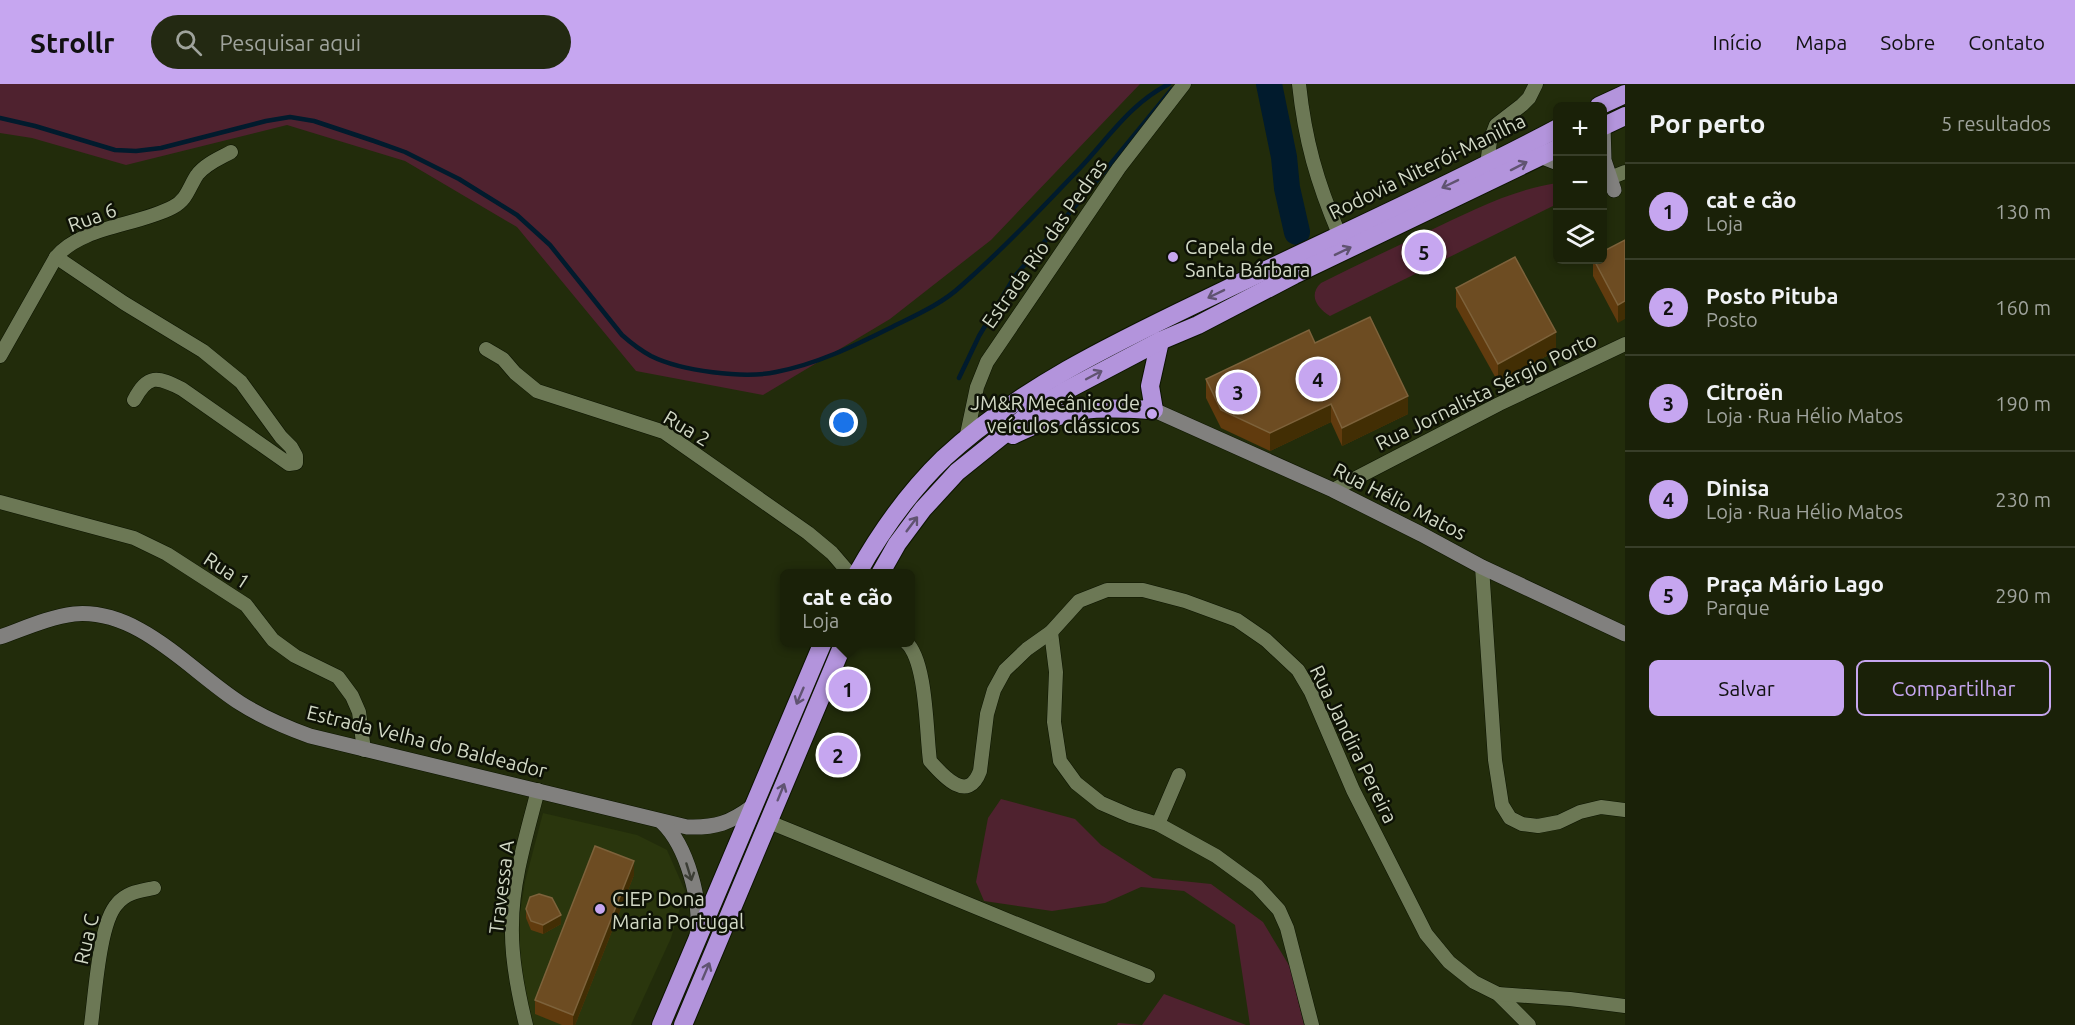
<!DOCTYPE html>
<html lang="pt">
<meta charset="utf-8">
<style>
body{margin:0;font-family:Ubuntu,sans-serif;background:#232912;color:#f1f3f6}
.controls{position:absolute;right:18px;top:18px;display:grid;overflow:hidden;border-radius:9px;box-shadow:0 3px 9px #0003}
.controls button{width:54px;height:54px;display:grid;place-items:center;padding:0;border:0;border-bottom:2px solid #383e29;background:#1a2108;color:#f1f3f6;font:30px sans-serif}
.you{position:absolute;left:844px;top:339px;width:21px;height:21px;margin:-15px;border:4px solid #fff;border-radius:50%;background:#1a73e8;box-shadow:0 0 0 9px #1a73e833}
.badge{display:grid;place-items:center;width:39px;height:39px;border-radius:50%;background:#c6a6f0;color:#111;font-size:20px;font-weight:700}
.pin{position:absolute;translate:-50% -50%;border:3px solid #fff;box-shadow:0 2px 6px #0006}
.popup{position:absolute;left:780px;top:485px;width:135px;height:78px;box-sizing:border-box;display:grid;place-content:center;border-radius:9px;background:#1a2108;filter:drop-shadow(0 2px 4px #0005);font-size:20px;white-space:nowrap;color:#9fa39c}
.popup b{font-size:22px;color:#f1f3f6}
.popup::after{content:'';position:absolute;left:50%;top:100%;margin-left:-12px;border:12px solid transparent;border-top-color:#1a2108}
.list{margin:0;padding:0;list-style:none}
h2{display:flex;justify-content:space-between;align-items:center;height:78px;margin:0;padding:0 24px;font-size:26px}
h2 small{font-size:20px;font-weight:400;color:#9fa39c}
.list li{display:grid;grid-template-columns:39px 1fr auto;gap:18px;align-items:center;box-sizing:border-box;height:96px;padding:0 24px;border-top:2px solid #383e29}
.list b{display:block;font-size:22px;white-space:nowrap}
.list p{margin:0;font-size:20px;white-space:nowrap;color:#9fa39c}
.list em{font-size:20px;font-style:normal;color:#9fa39c}
.actions{display:flex;gap:12px;padding:18px 24px}
.actions a{flex:1;padding:14px 0;border:2px solid #c6a6f0;border-radius:9px;text-align:center;font-size:21px;color:#c6a6f0}
.actions .main{background:#c6a6f0;color:#111}
.icon{flex:none;width:33px;height:33px;fill:none;stroke:currentColor;stroke-width:2;stroke-linecap:round;stroke-linejoin:round}
.map{position:relative;flex:none;width:1625px;height:941px;overflow:hidden}
header{display:flex;align-items:center;gap:36px;box-sizing:border-box;height:84px;padding:0 30px;background:#c6a6f0;color:#111}
header strong{font-size:28px}
nav{display:flex;gap:33px;margin-inline-start:auto;font-size:21px}
.search{width:420px;height:54px;background:#232912;display:flex;align-items:center;gap:15px;box-sizing:border-box;padding:0 21px;border-radius:33px;color:#9fa39c;font-size:22px}
main{display:flex}
aside{flex:1;background:#1a2108}
.map>svg:first-child{display:block}
</style>
<header>
<strong>Strollr</strong>
<div class="search"><svg class="icon" aria-label="search" viewBox="0 0 24 24"><circle cx="10" cy="10" r="6"/><path d="M15 15l6 6"/></svg>Pesquisar aqui</div>
<nav><a>Início</a><a>Mapa</a><a>Sobre</a><a>Contato</a></nav>
</header>
<main>
<div class="map">
<svg width="1625" height="941" viewBox="0 0 1625 941">
<rect width="100%" height="100%" fill="#222c0b"/>
<polygon fill="#2a360d" points="543,729 637,751 667,766 685,807 671,854 631,941 526,941 515,888 518,842 525,798"/>
<g fill="#4f222f">
<polygon points="0,0 1140,0 991,156 890,235 763,311 636,287 517,143 405,77 287,41 126,81 32,54 0,49"/>
<path d="M1557 99V120L1330 232C1317 224 1308 211 1321 199 1357 181 1393 164 1429 147 1471 127 1511 106 1557 99Z"/>
<polygon points="1001,715 1075,735 1101,761 1153,794 1211,800 1263,838 1290,883 1304,941 1250,941 1235,841 1184,807 1141,803 1105,819 1052,827 984,817 976,798 988,734"/>
<polygon points="1164,910 1246,941 1117,941 1118,939 1142,941"/>
</g>
<g fill="none" stroke-linecap="round" stroke-linejoin="round">
<g stroke="#011b2d" stroke-width="4.5">
<path d="M0 34 35 42 115 66 136 67 161 64 266 37 290 33 314 37 374 57 405 68 459 95 517 131 550 161 622 251C631 259 640 266 651 272 681 287 744 295 776 288 817 280 854 262 890 244 914 232 942 220 961 202 1003 165 1042 124 1081 83 1108 54 1132 18 1169 0"/>
<polyline points="959,294 979,252 1015,192 1090,105 1172,5"/>
</g>
<polyline stroke="#011b2d" stroke-width="26" points="1269,0 1284,73 1287,104 1297,148"/>
<defs>
<g id="street">
<path d="M1299 0C1305 57 1317 98 1339 150"/>
<polyline points="1487,81 1490,57 1496,41 1522,21 1529,14 1536,0"/>
<polyline points="1610,94 1625,88"/>
<path d="M56 173 124 219 203 267 241 298 281 353 291 363 296 372V379L289 380 182 305C157 292 148 290 134 316"/>
<polyline points="486,265 503,275 515,289 537,307 664,348 808,449 832,469 850,490"/>
<path d="M0 272 56 173C82 142 137 142 173 123 187 116 189 103 197 91 205 80 220 74 231 68"/>
<polyline points="966,355 977,303 987,278 1119,84 1184,0"/>
<polyline points="1333,406 1499,320 1625,260"/>
<polyline points="0,418 134,454 167,470 246,521 273,556 295,572 338,593 352,612 359,628 364,666"/>
<polyline points="1482,483 1495,676 1502,721 1510,734 1522,740 1538,742 1559,738 1580,728 1601,723 1625,726"/>
<polyline points="1051,548 1056,588 1054,638 1060,677 1076,699 1101,719 1131,732 1158,740 1216,772 1257,802 1279,826 1287,844 1312,941"/>
<path d="M906 558C927 577 926 648 930 677 943 692 968 720 980 687L987 630 994 606 1005 586 1027 565 1051 548 1079 517 1107 506H1143L1185 517 1237 536 1266 556 1298 586 1311 608 1353 706 1426 850 1449 878 1474 898 1498 910 1529 941"/>
<path d="M769 738C896 789 1021 844 1148 892"/>
<polyline points="1158,740 1179,691"/>
<polyline points="1498,910 1570,915 1625,922"/>
<path d="M91 941C95 913 99 839 117 820 127 808 140 807 154 804"/>
<path d="M526 941C518 909 511 875 512 841 512 797 527 749 538 706"/>
</g>
<g id="secondary">
<polyline points="1603,42 1604,76 1614,106"/>
<polyline points="1540,72 1558,79"/>
<polyline points="1154,326 1333,406 1421,450 1482,483 1625,550"/>
<path d="M0 553C23 545 49 533 74 530 139 524 190 587 240 619 262 633 285 643 310 652L687 743C716 744 730 739 753 722"/>
<path d="M662 738C687 762 702 817 697 852"/>
</g>
<g id="highway">
<polyline points="1599,22 1625,10"/>
<polyline points="1602,43 1625,32"/>
<path d="M1013 351C1035 341 1060 329 1084 326 1107 323 1131 325 1154 326L1150 302 1160 257"/>
<path d="M857 490C881 447 909 408 944 374 1026 298 1132 251 1231 203 1340 150 1451 101 1558 44"/>
<polyline points="880,490 897,460 923,425 957,388 1033,327 1065,307 1160,257 1198,241 1294,191 1558,64"/>
<polyline points="661,941 823,558"/>
<polyline points="683,941 844,558"/>
</g>
</defs>
<use href="#street" stroke="#0c1400" stroke-width="15"/>
<use href="#secondary" stroke="#0c1400" stroke-width="16"/>
<use href="#highway" stroke="#0c1400" stroke-width="20"/>
<use href="#street" stroke="#6c7855" stroke-width="14"/>
<use href="#secondary" stroke="#81807e" stroke-width="15"/>
<use href="#highway" stroke="#b394dc" stroke-width="18"/>
</g>
<g fill="#613b0e">
<polygon points="1625,156 1618,239 1593,192 1593,176 1602,176"/>
<polygon points="1456,204 1556,267 1498,298 1456,223"/>
<polygon points="1315,259 1408,330 1342,362 1331,338 1270,367 1221,344 1206,314 1206,295"/>
<polygon points="634,791 575,941 562,941 535,930 535,916"/>
<polygon points="526,825 561,840 543,850 531,846 526,834"/>
</g>
<g fill="#422e04">
<polygon points="1625,217 1625,235 1618,239 1618,221"/>
<polygon points="1556,248 1556,267 1498,298 1498,280"/>
<polygon points="1408,312 1408,330 1342,362 1342,344"/>
<polygon points="1331,320 1331,338 1270,367 1270,349"/>
<polygon points="634,777 634,791 575,941 573,941 573,931"/>
<polygon points="561,831 561,840 543,850 543,841"/>
</g>
<g fill="#6d4c22" stroke="#7d623b" stroke-width="1.5">
<polygon points="1625,156 1625,217 1618,221 1594,176 1602,176 1602,168"/>
<polygon points="1515,173 1556,248 1498,280 1456,204"/>
<polygon points="1370,233 1408,312 1342,344 1331,320 1270,349 1221,326 1206,295 1309,246 1315,259"/>
<polygon points="595,762 634,777 573,931 535,916"/>
<polygon points="539,810 552,814 561,831 543,841 531,837 526,825 530,813"/>
</g>
<defs><path id="oneway-shaft" d="M-6 0H5M1.5-3L5.5 0L1.5 3" fill="none" stroke-width="1.6" stroke-linecap="round" stroke-linejoin="round" transform="scale(1.5)"/></defs>
<g stroke="#605371">
<use href="#oneway-shaft" transform="translate(1519 82) rotate(-27)"/>
<use href="#oneway-shaft" transform="translate(1450 100) rotate(154)"/>
<use href="#oneway-shaft" transform="translate(1343 167) rotate(-26)"/>
<use href="#oneway-shaft" transform="translate(1216 210) rotate(154)"/>
<use href="#oneway-shaft" transform="translate(1094 291) rotate(-28)"/>
<use href="#oneway-shaft" transform="translate(912 440) rotate(-53)"/>
<use href="#oneway-shaft" transform="translate(800 612) rotate(113)"/>
<use href="#oneway-shaft" transform="translate(781 708) rotate(-68)"/>
<use href="#oneway-shaft" transform="translate(706 887) rotate(-67)"/>
</g>
<use stroke="#3c3e36" href="#oneway-shaft" transform="translate(689 788) rotate(73)"/>
<g fill="#c6a6f0" stroke="#0e1206" stroke-width="2">
<circle cx="1173" cy="173" r="6"/>
<circle cx="1152" cy="330" r="6"/>
<circle cx="600" cy="825" r="6"/>
</g>
<g text-anchor="middle" dominant-baseline="central" stroke-width="5" stroke-linejoin="round" paint-order="stroke">
<g font-size="20" fill="#d2d9c6" stroke="#0e1206">
<text transform="translate(1427 82) rotate(-26)">Rodovia Niterói-Manilha</text>
<text transform="translate(92 133) rotate(-20)">Rua 6</text>
<text transform="translate(1044 159) rotate(-55)">Estrada Rio das Pedras</text>
<text transform="translate(1486 307) rotate(-26)">Rua Jornalista Sérgio Porto</text>
<text transform="translate(687 344) rotate(31)">Rua 2</text>
<text transform="translate(1400 417) rotate(27)">Rua Hélio Matos</text>
<text transform="translate(227 486) rotate(33)">Rua 1</text>
<text transform="translate(427 657) rotate(14)">Estrada Velha do Baldeador</text>
<text transform="translate(1354 660) rotate(64)">Rua Jandira Pereira</text>
<text transform="translate(501 803) rotate(-83)">Travessa A</text>
<text transform="translate(86 855) rotate(-77)">Rua C</text>
</g>
<g font-size="20" fill="#d2d9c6" stroke="#0e1206" text-anchor="start">
<text x="1185" y="162">Capela de<tspan x="1185" dy="23">Santa Bárbara</tspan></text>
<text x="1140" y="318" text-anchor="end">JM&amp;R Mecânico de<tspan x="1140" dy="23">veículos clássicos</tspan></text>
<text x="612" y="814">CIEP Dona<tspan x="612" dy="23">Maria Portugal</tspan></text>
</g>
</g>
</svg>
<div class="controls">
<button>+</button>
<button>−</button>
<button><svg class="icon" aria-label="layers" viewBox="0 0 24 24"><path d="M12 4l9 5-9 5-9-5zM3 14l9 5 9-5"/></svg></button>
</div>
<div class="you"></div>
<div class="pin badge" style="left:848px;top:605px">1</div>
<div class="popup"><b>cat e cão</b>Loja</div>
<div class="pin badge" style="left:838px;top:671px">2</div>
<div class="pin badge" style="left:1238px;top:308px">3</div>
<div class="pin badge" style="left:1318px;top:295px">4</div>
<div class="pin badge" style="left:1424px;top:168px">5</div>
</div>
<aside>
<h2>Por perto<small>5 resultados</small></h2>
<ul class="list">
<li><span class="badge">1</span><div><b>cat e cão</b><p>Loja</p></div><em>130 m</em></li>
<li><span class="badge">2</span><div><b>Posto Pituba</b><p>Posto</p></div><em>160 m</em></li>
<li><span class="badge">3</span><div><b>Citroën</b><p>Loja · Rua Hélio Matos</p></div><em>190 m</em></li>
<li><span class="badge">4</span><div><b>Dinisa</b><p>Loja · Rua Hélio Matos</p></div><em>230 m</em></li>
<li><span class="badge">5</span><div><b>Praça Mário Lago</b><p>Parque</p></div><em>290 m</em></li>
</ul>
<div class="actions"><a class="main">Salvar</a><a>Compartilhar</a></div>
</aside>
</main>
